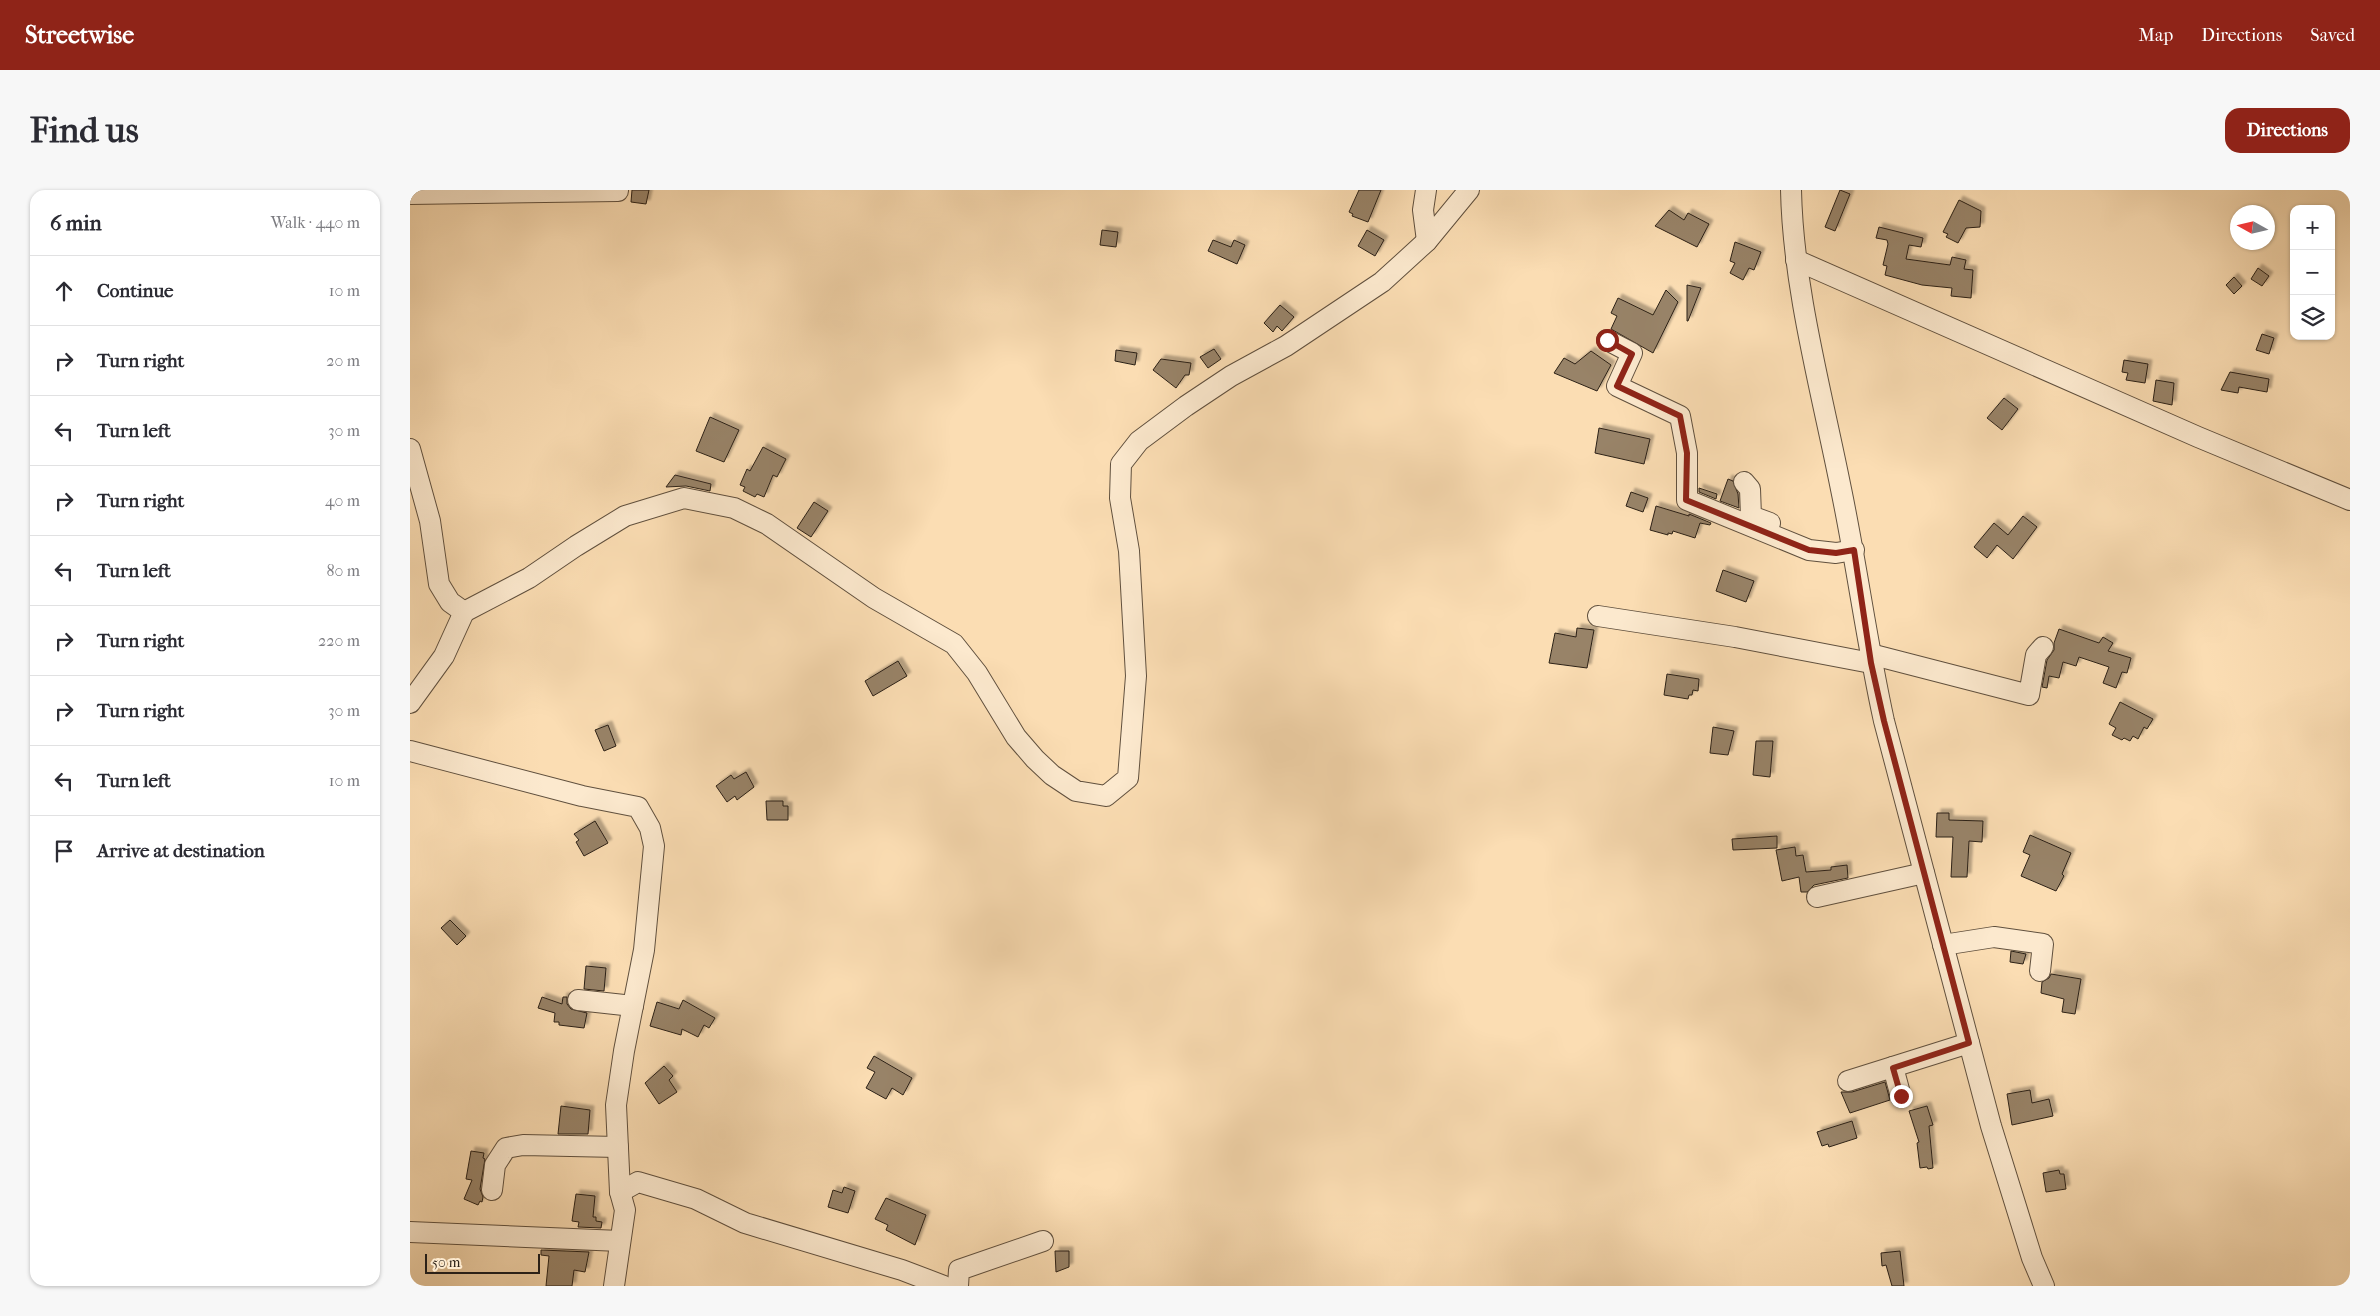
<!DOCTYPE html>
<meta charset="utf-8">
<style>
body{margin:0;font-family:"IM FELL French Canon",serif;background:#f7f7f7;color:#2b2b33}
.controls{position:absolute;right:15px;top:15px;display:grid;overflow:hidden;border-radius:10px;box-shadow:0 1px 4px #0004}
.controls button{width:45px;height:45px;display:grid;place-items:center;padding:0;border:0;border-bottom:1px solid #e1e1e2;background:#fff;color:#2b2b33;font:25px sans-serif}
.compass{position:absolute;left:1820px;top:15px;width:45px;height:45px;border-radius:50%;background:#fff;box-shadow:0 1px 4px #0004;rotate:278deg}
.scale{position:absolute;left:15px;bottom:12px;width:115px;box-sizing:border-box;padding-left:5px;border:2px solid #2c2117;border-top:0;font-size:14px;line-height:18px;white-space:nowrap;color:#2c2117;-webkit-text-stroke:4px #fce9ce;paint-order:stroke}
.stop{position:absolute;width:15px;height:15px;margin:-11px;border:4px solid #8f2418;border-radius:50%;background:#fff}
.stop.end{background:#8f2418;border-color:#fff;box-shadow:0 1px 5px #0008}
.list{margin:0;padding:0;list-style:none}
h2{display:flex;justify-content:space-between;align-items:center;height:65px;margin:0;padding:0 20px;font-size:21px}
h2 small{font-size:16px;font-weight:400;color:#7c7c81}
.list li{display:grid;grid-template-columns:32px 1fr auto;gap:15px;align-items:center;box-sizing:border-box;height:70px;padding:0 20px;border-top:1px solid #e1e1e2}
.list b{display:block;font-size:19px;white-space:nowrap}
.list em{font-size:16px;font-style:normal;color:#7c7c81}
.icon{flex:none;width:28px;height:28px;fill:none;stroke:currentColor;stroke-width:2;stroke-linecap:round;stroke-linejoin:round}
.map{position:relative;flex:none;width:1940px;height:1096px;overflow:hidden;border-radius:15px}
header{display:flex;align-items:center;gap:30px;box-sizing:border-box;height:70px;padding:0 25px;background:#8f2418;color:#fff}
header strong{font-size:24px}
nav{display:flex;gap:28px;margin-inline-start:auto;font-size:18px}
.intro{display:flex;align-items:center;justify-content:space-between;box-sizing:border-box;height:120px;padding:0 30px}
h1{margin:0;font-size:35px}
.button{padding:12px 22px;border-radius:15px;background:#8f2418;color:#fff;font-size:18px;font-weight:700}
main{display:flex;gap:30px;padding:0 30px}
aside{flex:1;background:#fff;border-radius:15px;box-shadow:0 1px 4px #0004}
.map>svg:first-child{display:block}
</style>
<header>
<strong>Streetwise</strong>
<nav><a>Map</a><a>Directions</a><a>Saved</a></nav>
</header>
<div class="intro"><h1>Find us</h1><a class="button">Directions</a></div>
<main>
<aside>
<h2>6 min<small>Walk · 440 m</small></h2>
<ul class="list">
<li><svg class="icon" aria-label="ahead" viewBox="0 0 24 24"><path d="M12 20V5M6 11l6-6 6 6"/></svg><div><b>Continue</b></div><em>10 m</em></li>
<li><svg class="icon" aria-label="right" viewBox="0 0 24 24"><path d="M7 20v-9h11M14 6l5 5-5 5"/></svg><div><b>Turn right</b></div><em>20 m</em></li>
<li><svg class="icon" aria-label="left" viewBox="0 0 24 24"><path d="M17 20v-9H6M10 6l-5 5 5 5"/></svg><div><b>Turn left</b></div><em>30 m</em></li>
<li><svg class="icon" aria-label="right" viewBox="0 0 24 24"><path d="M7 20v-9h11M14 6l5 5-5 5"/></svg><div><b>Turn right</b></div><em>40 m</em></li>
<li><svg class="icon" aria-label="left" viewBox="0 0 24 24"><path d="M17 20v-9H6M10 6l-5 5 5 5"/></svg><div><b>Turn left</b></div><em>80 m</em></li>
<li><svg class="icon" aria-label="right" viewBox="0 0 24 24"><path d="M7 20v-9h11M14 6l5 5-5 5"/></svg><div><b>Turn right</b></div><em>220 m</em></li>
<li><svg class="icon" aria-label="right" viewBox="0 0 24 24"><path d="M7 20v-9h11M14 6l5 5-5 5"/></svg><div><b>Turn right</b></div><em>30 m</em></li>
<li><svg class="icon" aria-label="left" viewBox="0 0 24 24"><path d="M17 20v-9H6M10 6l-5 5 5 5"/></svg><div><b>Turn left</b></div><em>10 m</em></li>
<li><svg class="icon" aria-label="arrive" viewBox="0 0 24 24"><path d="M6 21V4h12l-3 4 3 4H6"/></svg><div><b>Arrive at destination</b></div></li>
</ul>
</aside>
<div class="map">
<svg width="1940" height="1096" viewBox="0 0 1940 1096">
<defs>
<filter id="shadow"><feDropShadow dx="4" dy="-4" stdDeviation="1" flood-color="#0004"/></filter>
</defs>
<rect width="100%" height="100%" fill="#fbddb3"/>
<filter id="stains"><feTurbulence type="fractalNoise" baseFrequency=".004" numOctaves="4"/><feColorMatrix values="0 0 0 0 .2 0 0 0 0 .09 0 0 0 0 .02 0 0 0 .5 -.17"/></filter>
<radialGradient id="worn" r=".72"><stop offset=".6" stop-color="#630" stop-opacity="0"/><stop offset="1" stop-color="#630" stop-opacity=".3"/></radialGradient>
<g fill="#988368" stroke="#2c2117" filter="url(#shadow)">
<polygon points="222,0 239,0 236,14 221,12"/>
<polygon points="949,0 971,0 958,32 942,26 943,24 939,22"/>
<polygon points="1430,0 1440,4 1425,41 1415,37"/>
<polygon points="1549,10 1571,21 1570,37 1556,38 1548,53 1536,47 1538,44 1533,42"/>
<polygon points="1259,20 1274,30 1278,23 1299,34 1287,57 1245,36"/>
<polygon points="1469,37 1513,48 1511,57 1499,55 1496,69 1540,75 1542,67 1556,70 1554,79 1563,80 1561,108 1541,106 1542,98 1512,95 1475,85 1477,76 1473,75 1478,54 1477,50 1466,48"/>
<polygon points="692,40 708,42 706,57 690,55"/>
<polygon points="957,40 974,50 965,66 948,56"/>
<polygon points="803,50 821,57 824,50 835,55 827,74 798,61"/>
<polygon points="1325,52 1351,62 1344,80 1339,78 1333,90 1320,83 1325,73 1320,71"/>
<polygon points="1848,78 1859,86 1852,96 1841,89"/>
<polygon points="1824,87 1832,96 1824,104 1816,95"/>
<polygon points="1277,95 1291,98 1278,131 1277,131"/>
<polygon points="1256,100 1268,112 1243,163 1201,139 1207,126 1201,123 1208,108 1243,125"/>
<polygon points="870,115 884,127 872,141 867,136 863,142 854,133"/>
<polygon points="1852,144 1864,148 1859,164 1846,160"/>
<polygon points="804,159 811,169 798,178 790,167"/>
<polygon points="706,160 727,163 725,175 705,171"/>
<polygon points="1181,161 1201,175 1187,201 1144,183 1154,168 1165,174"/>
<polygon points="751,169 781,173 779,185 775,185 766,198 743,180"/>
<polygon points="1714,170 1738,174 1735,193 1716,190 1718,183 1712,182"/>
<polygon points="1820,182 1859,189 1857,202 1829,197 1828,203 1811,200"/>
<polygon points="1746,190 1764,193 1762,215 1743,211"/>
<polygon points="1594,208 1608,219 1592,240 1577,228"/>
<polygon points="300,227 329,240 314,272 286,261"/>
<polygon points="1189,238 1240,249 1234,274 1185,263"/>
<polygon points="353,257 376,269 367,287 363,285 354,307 347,304 345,307 333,301 335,297 330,295 337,279 340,281"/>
<polygon points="265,285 301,294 300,301 276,296 256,297"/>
<polygon points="1318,289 1323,291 1328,304 1329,318 1310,311"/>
<polygon points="1289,298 1307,304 1306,309 1289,302"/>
<polygon points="1221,302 1238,308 1233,322 1216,316"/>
<polygon points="404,312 418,321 401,347 387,338"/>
<polygon points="1246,316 1279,326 1279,324 1301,333 1300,335 1290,333 1285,348 1263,341 1262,344 1258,343 1258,345 1240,340"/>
<polygon points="1613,326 1627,337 1603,369 1587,355 1577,368 1564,357 1584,333 1598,345"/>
<polygon points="1313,380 1344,391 1336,412 1306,401"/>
<polygon points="1167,438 1184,440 1177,478 1139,473 1145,443 1166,447"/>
<polygon points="1649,439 1689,453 1693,447 1703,453 1698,461 1721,468 1717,483 1712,482 1706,498 1693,493 1699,477 1669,467 1666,476 1653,472 1649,488 1639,486 1637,498 1632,497 1637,470 1644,460 1644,453"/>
<polygon points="488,471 497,486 463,506 455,491"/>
<polygon points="1257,484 1289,489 1288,501 1283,500 1282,505 1279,505 1278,509 1254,505"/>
<polygon points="1710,512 1743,529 1737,539 1734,537 1728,549 1723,546 1720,551 1714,548 1712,550 1702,545 1706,538 1699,534"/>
<polygon points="198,535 206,556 194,561 185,540"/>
<polygon points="1303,537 1324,541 1318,565 1300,563"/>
<polygon points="1346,551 1363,551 1360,587 1343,585"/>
<polygon points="336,582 344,597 327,610 325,606 317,612 306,596 321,585 324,589"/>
<polygon points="356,611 373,611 373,616 378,616 378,630 357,630"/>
<polygon points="1527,623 1539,623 1539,630 1573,631 1572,652 1559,651 1557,687 1541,687 1543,647 1526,647"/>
<polygon points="185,631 198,653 174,666 166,652 169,650 164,644"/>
<polygon points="1620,645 1661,663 1652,684 1654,686 1646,701 1611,686 1620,665 1613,662"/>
<polygon points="1367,646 1367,658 1323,660 1322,649"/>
<polygon points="1385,657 1386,666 1393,665 1396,682 1421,680 1421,677 1437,675 1438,688 1404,695 1397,702 1391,702 1389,687 1372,691 1366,660"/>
<polygon points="40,730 56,746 47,755 31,738"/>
<polygon points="1601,761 1616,764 1613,774 1600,772"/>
<polygon points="176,776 196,778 194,801 174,799"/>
<polygon points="1641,784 1671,789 1665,824 1652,822 1654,809 1631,803 1632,792 1639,788"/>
<polygon points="132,807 152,814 153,807 157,807 157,814 161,819 177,823 174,838 149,835 149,832 144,832 145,823 128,818"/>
<polygon points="273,810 305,828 299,838 294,835 288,847 272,839 271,845 240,836 247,812 269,819"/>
<polygon points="464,866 502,888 493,905 482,898 476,909 456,898 465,882 457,878"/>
<polygon points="254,876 263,886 259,890 267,902 249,914 235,893"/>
<polygon points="1475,892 1480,910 1440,923 1431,902 1442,902"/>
<polygon points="1620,900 1622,913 1639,909 1643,926 1602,935 1597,904"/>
<polygon points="151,916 180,920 178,944 148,944"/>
<polygon points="1517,916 1523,935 1519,936 1523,978 1518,979 1517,977 1510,978 1507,953 1509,952 1499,921"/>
<polygon points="1442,931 1447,948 1419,957 1418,954 1412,956 1407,942"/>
<polygon points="61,961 74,963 73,968 75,969 70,999 73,1007 72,1012 70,1011 68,1015 54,1009 62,990 56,989"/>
<polygon points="1649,980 1650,984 1654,984 1656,999 1636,1002 1633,983"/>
<polygon points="434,997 445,1001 438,1023 418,1017 423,1000 432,1003"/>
<polygon points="166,1004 185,1006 183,1027 186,1027 186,1031 192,1032 191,1038 168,1037 169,1032 162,1031"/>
<polygon points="476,1008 516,1025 505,1055 476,1040 478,1035 465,1029"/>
<polygon points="131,1060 179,1062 175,1082 164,1080 162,1096 136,1096 139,1066 131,1065"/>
<polygon points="645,1061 659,1061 659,1077 646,1082"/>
<polygon points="1490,1061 1494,1096 1482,1096 1476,1075 1472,1076 1471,1063"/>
</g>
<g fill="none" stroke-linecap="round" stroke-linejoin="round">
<defs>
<g id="minor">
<polyline points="1016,0 1013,20 1017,51"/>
<path d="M1381 0C1383 98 1412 203 1431 299 1447 376 1457 454 1474 531L1581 936 1622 1068 1634 1096"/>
<polyline points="0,4 208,1"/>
<polyline points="1386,70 1788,247 1940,310"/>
<polyline points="1197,150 1222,163 1207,196 1270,226 1277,263 1277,310 1399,360 1426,363 1444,360"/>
<polyline points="0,259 20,331 29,394 40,412 54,422 119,388 166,356 215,326 274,308 324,318 357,334 464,408 544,454 567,483 606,547 625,569 642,585 666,601 696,606 718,588 726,486 719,361 710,308 711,274 729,251 776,216 821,186 876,156 972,92 1017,51 1059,0"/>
<polyline points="1334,292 1340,299 1341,326 1360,333"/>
<polyline points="1188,426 1325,447 1461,473"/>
<polyline points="1460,464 1619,505 1626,465 1633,457"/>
<polyline points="0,513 34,466 54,422"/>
<polyline points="0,561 172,606 228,617 240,638 244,656 234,760 214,861 206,915 210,1002 215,1020 204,1096"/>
<polyline points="1407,707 1514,683"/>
<polyline points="1533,755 1584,747 1633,754 1630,781"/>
<polyline points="168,810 223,816"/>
<polyline points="1483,877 1491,907"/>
<polyline points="1438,891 1559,853"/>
<polyline points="82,1000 85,975 96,958 113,955 208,957"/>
<polyline points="210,1002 228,992 286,1009 335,1033 492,1080 534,1096"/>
<polyline points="0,1042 210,1051"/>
<polyline points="548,1096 549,1080 633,1051"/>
</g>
</defs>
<use href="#minor" stroke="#60503e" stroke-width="22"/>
<use href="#minor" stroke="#fce9ce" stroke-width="20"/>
</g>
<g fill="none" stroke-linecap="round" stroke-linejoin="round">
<polyline stroke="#8f2418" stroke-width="6" points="1197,150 1222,164 1207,196 1270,226 1277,263 1276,310 1399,360 1426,363 1444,360 1461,473 1474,531 1559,853 1483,878 1491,906"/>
</g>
<rect width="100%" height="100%" filter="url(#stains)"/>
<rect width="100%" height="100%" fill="url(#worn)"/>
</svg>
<div class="controls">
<button>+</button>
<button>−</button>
<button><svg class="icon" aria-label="layers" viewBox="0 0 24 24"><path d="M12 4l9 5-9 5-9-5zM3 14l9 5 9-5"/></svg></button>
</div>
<svg class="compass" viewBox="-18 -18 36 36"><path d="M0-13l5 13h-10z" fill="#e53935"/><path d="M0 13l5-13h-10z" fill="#7c7c81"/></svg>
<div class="scale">50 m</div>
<div class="stop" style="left:1197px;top:150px"></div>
<div class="stop end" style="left:1491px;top:906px"></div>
</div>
</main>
